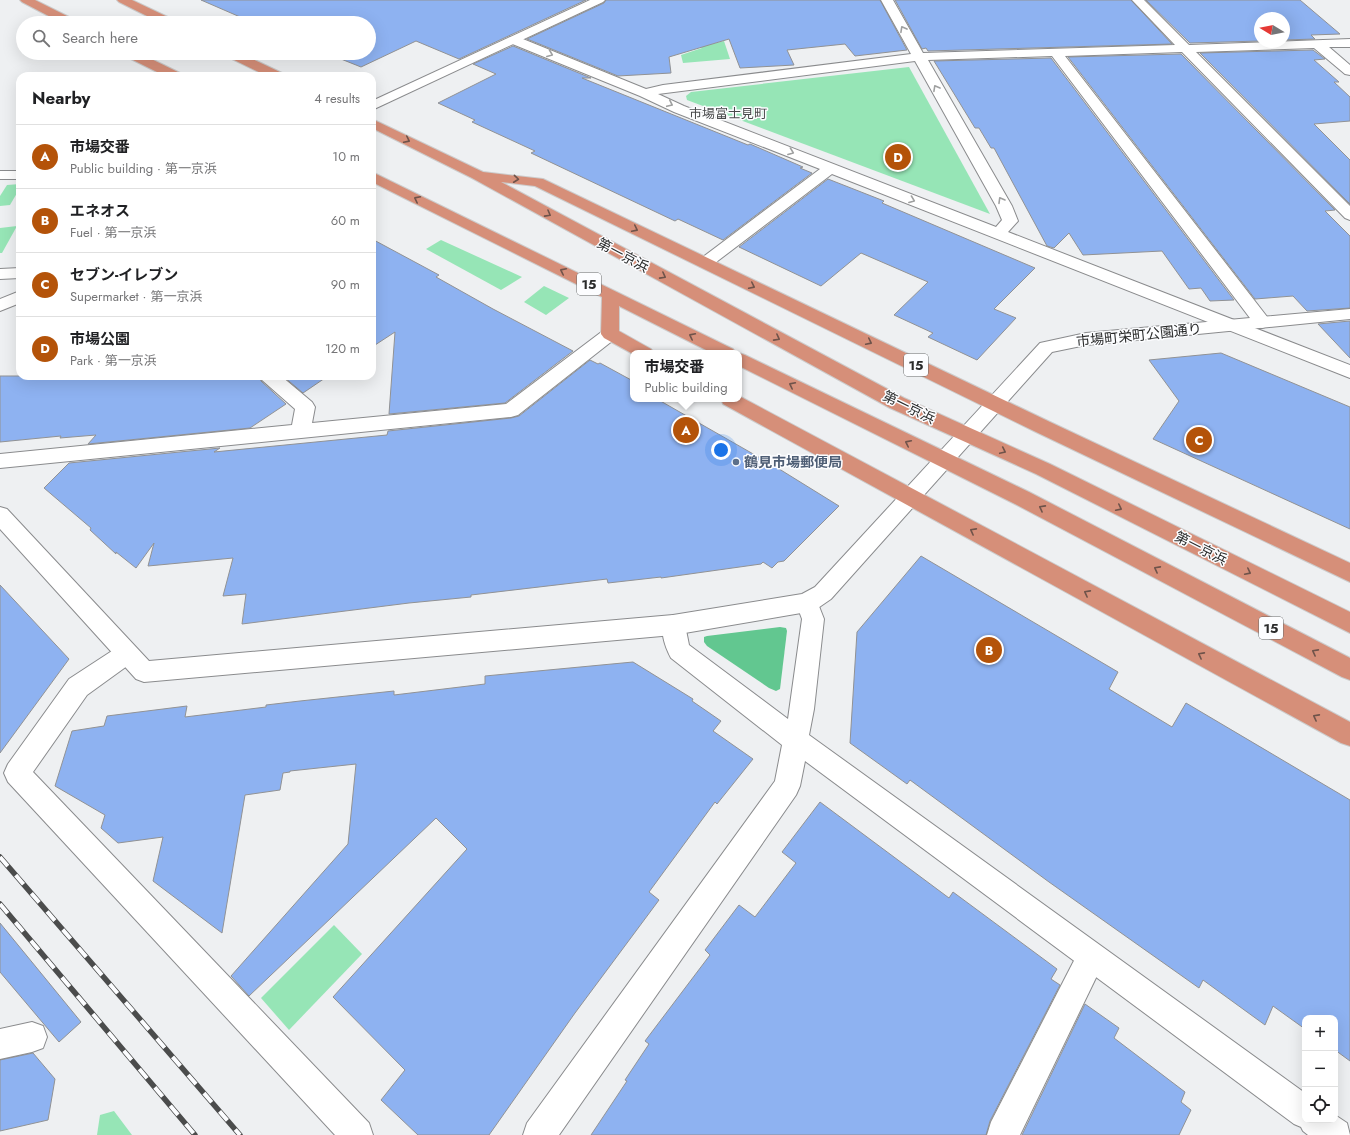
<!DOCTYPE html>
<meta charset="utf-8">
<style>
body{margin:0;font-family:Jost,"Noto Sans JP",sans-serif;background:#f2f2f2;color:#202124}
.controls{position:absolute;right:12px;bottom:12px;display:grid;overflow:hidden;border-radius:8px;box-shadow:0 4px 16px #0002}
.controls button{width:36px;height:36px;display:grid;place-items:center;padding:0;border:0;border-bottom:1px solid #e0e0e0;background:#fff;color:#202124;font:20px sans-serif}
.compass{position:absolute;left:1254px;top:12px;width:36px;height:36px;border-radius:50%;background:#fff;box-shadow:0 4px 16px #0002;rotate:280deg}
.you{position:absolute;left:721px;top:450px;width:14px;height:14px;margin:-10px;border:3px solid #fff;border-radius:50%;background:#1a73e8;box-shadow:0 0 0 6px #1a73e833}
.badge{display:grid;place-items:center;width:26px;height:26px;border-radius:50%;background:#b45309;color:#fff;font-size:13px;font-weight:700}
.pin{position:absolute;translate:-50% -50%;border:2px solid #fff;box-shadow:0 1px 4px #0006}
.popup{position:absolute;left:630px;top:350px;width:112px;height:52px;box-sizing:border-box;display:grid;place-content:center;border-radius:8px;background:#fff;filter:drop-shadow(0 1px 3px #0005);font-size:13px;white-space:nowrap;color:#757577}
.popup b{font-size:15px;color:#202124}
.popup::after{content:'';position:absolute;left:50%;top:100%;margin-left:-8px;border:8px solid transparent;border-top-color:#fff}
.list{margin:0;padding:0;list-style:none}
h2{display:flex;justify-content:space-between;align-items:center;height:52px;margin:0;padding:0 16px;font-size:17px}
h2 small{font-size:13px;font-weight:400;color:#757577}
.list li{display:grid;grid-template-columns:26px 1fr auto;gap:12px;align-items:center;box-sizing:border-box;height:64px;padding:0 16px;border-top:1px solid #e0e0e0}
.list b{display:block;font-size:15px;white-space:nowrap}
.list p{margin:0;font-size:13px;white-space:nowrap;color:#757577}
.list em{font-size:13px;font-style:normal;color:#757577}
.icon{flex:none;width:22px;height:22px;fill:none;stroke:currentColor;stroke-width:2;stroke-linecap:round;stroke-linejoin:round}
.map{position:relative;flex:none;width:1350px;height:1135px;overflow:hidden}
.search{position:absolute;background:#fff;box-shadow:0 4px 16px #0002;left:16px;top:16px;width:360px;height:44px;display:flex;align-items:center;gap:10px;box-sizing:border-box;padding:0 14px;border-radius:22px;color:#757577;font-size:15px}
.panel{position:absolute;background:#fff;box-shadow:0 4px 16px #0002;left:16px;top:72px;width:360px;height:308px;border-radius:12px}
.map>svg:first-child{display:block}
</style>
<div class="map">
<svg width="1350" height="1135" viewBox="0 0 1350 1135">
<rect width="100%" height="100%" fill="#eef0f2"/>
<g fill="#96e5b6">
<polygon points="724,41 730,59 683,63 681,55 702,48 699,45 712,44"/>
<polygon points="909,67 990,214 687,100 686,96 691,92"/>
<polygon points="20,184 20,188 10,205 0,206 0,196 7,185"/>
<polygon points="17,226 2,253 0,253 0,228"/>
<polygon points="441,240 522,277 501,290 426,249"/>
<polygon points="544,286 569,298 546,315 524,302"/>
<polygon points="334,925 362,954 289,1030 261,998"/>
<polygon points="114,1111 132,1135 97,1135 100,1115"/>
</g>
<polygon fill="#62c790" points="780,627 786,628 787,631 780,689 776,691 769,688 707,646 704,642 704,637 707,636"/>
<g fill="#8eb2f1" stroke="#919294">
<polygon points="201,0 586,0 459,59 416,41 361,67 326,53 369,53 369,23 254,23"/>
<polygon points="606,0 880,0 907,50 855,56 845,44 787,50 794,65 740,68 729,39 669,57 671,73 618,76 527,39 604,3"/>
<polygon points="895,0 1131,0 1172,44 928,51 926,48 922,49"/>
<polygon points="1146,0 1300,0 1340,34 1311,35 1315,39 1284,40 1284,18 1260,18 1260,41 1190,43"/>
<polygon points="513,46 591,78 582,78 748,145 750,144 803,167 800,168 812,173 723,240 678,219 675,221 531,153 535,151 472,122 475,120 438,103 496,74 473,64"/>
<polygon points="1313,50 1325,59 1314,60 1339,82 1334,82 1350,97 1350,121 1314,124 1350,160 1350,204 1200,53"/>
<polygon points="1181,54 1335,210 1325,211 1350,236 1350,308 1307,311 1293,296 1255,299 1068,57"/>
<polygon points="1051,58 1234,300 1210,301 1201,288 1189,289 1162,251 1083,255 1069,233 1054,248 1047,246 994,148 991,148 979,128 975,128 934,61"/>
<polygon points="828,179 884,201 882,203 1035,268 994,309 1016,318 977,360 928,337 933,333 894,315 928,282 861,253 821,286 739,247"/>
<polygon points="372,239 439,275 436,277 493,309 573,351 505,403 389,414 395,332 372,347"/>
<polygon points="1350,321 1350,358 1318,324"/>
<polygon points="1221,353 1350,407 1350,529 1153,439 1179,401 1149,360"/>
<polygon points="590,360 598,364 600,363 633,381 633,399 657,399 776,467 839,506 784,561 778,562 772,568 763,562 761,564 661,578 661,577 608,583 607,579 471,595 471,597 409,603 242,624 246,594 223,596 233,558 148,566 154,543 136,568 116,552 116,554 90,530 91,528 44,488 69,463 220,448 214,452 387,435 388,431 511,418 519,416"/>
<polygon points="0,376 112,376 111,379 150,376 259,376 261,381 286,404 250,428 88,444 96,435 60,438 61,436 0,442"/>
<polygon points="283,376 328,376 303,393"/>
<polygon points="921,556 1118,672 1109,689 1172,727 1186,703 1350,800 1350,1061 1335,1050 1335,1018 1305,1018 1305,1029 1273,1006 1265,1025 1203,980 1199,988 1049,882 910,780 907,784 850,743 857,632"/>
<polygon points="0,585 69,659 0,753"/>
<polygon points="633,662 693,699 692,701 721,721 713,731 753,759 717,804 715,802 649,892 659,900 575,1013 489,1135 418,1135 381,1100 405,1070 333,997 467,849 436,818 249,996 231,976 348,844 356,764 290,771 290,772 283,773 280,790 245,795 222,933 153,881 163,837 118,843 101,828 105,815 55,786 72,731 104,726 107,716 187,706 185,717 266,707 266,705 300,701 394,691 394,695 485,684 485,676"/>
<polygon points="820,802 949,898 953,892 1057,969 1051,979 1060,985 990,1121 986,1135 591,1135 627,1081 625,1080 649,1044 645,1041 710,955 705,950 739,905 755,917 796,863 782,852"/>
<polygon points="0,923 81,1022 59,1042 0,972"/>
<polygon points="1085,1004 1119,1028 1114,1038 1185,1092 1181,1102 1191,1110 1179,1135 1022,1135"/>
<polygon points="33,1053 55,1079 48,1120 0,1131 0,1060"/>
</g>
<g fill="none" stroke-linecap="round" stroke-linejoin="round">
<defs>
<g id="lane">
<rect x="0" y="171" width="20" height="8"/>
<polygon points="20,268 20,278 0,279 0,269"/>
<polygon points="1091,942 1101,947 1106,957 1020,1135 987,1135 991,1122 1081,947"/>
<polygon points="32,1022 43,1026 47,1037 43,1048 32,1052 0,1059 0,1029"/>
</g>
<g id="street">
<path d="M881 0H893L923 53 1175 45 1132 0H1144L1189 45 1350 39V47H1329L1350 65V75L1345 74 1314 48 1196 52 1350 206V220L1345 218 1182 52 1065 56 1268 318 1271 322 1268 326 1262 328 1256 326 1052 56 928 60 1012 206 1018 221 1008 232 1350 365V378L832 174 711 266 705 268 699 266 697 263 699 260 820 169 674 112 640 96 510 43 508 40 510 37H518L646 89 663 85 911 54ZM915 61 996 206 1002 220 996 227 684 106 658 94Z"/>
<polygon points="20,291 20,303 0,311 0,299"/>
<polygon points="610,328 616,330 619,334 616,338 518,415 511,417 0,468 0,454 292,425 295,409 262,380 260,376 281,376 312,402 315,407 312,423 506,404 604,330"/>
<path d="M807 594 815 596 824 619 814 709 809 735 1305 1093V1120H1335V1115L1347 1123 1350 1135H1308L1303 1131 1301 1127 1294 1124 805 761 800 786 796 795 559 1135H523L527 1123 775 781 782 745 671 658C665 647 659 630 665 618L673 615 681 618 685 625 689 645 788 719 802 619 796 603 799 596Z"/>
<polygon points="126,644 134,647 138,654 134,661 87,695 33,772 369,1123 373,1135 335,1135 8,782 4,773 8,764 69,679 118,647"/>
</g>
<g id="secondary">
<polygon points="590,0 605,0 603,2 372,110 372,101"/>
<polygon points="1350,309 1350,319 1086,345 1052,352 831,599 815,610 807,612 673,635 144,682 136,679 0,529 0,507 7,509 149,661 673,615 802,594 815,587 1040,343 1086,333"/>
</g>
<g id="highway">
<polygon points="20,0 35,0 75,20 77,23 62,23 22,2"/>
<polygon points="117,0 132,0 174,20 176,23 161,23 119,2"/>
<polygon points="123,53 139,53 180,73 181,76 165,76 125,56"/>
<polygon points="224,53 240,53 282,73 283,76 267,76 226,56"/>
<polygon points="372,119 483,172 543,179 1050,422 1350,563 1350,582 1036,432 535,186 501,182 904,398 1050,464 1350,612 1350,633 1036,474 890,408 472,178 372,128"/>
<polygon points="372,172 733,349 736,353 712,353 619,306 619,331 651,349 654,353 633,354 604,338 601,334 602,297 372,182"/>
<polygon points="739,353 745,355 1029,492 1350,658 1350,680 1342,677 1015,504 739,366"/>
<polygon points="739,396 1350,722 1350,746 1341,743 723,404 721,399 739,399"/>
</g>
</defs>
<use href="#lane" stroke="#8a8b8d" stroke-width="2"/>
<use href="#street" stroke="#8a8b8d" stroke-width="2"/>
<use href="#secondary" stroke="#8a8b8d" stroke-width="2"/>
<use href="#highway" stroke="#ccc" stroke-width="2"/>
<use href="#lane" fill="#fff" fill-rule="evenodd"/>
<use href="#street" fill="#fff" fill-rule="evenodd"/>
<use href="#secondary" fill="#fff" fill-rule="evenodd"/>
<use href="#highway" fill="#d68f79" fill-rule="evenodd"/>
<defs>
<g id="rail">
<polyline points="0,857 240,1135"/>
<polyline points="0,904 195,1135"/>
</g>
</defs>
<use href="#rail" stroke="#4b4c4c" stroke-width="5.5"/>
<use href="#rail" stroke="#fcfdff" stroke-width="4" stroke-dasharray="12" stroke-linecap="butt"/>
</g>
<defs><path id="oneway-chevron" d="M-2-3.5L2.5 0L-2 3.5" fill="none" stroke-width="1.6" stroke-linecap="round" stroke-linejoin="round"/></defs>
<g stroke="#9fa0a0">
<use href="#oneway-chevron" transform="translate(903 29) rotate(-119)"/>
<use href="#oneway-chevron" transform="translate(550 54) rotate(22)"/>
<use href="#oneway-chevron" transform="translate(936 88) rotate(-119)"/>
<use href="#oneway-chevron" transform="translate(670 104) rotate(25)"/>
<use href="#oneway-chevron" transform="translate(791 152) rotate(21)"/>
<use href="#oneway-chevron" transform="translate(912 200) rotate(21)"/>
<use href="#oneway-chevron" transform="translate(1001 200) rotate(-120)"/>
</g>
<g stroke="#6f534a">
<use href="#oneway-chevron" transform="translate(407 140) rotate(26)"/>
<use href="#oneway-chevron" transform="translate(516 179) rotate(6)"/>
<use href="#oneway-chevron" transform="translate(417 199) rotate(-153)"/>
<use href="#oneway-chevron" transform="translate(548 214) rotate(29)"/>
<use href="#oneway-chevron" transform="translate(635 229) rotate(26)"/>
<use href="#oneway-chevron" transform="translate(563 271) rotate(-154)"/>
<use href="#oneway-chevron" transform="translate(663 276) rotate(28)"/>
<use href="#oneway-chevron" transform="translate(752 286) rotate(26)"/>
<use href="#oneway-chevron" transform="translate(692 336) rotate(-153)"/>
<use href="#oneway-chevron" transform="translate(777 338) rotate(28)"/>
<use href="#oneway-chevron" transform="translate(869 342) rotate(26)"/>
<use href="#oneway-chevron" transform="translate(792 385) rotate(-153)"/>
<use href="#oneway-chevron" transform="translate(908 443) rotate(-154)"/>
<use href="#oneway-chevron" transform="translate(1003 451) rotate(25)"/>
<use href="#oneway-chevron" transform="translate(1042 508) rotate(-152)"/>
<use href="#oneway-chevron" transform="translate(1119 508) rotate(27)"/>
<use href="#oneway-chevron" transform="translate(973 531) rotate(-152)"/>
<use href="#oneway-chevron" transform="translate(1157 569) rotate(-152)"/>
<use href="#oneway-chevron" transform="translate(1248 572) rotate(27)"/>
<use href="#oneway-chevron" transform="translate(1087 593) rotate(-152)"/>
<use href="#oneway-chevron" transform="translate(1315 652) rotate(-152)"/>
<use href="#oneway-chevron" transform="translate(1201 655) rotate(-152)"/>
<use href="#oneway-chevron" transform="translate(1316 717) rotate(-152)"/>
</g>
<circle fill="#5c6f8a" stroke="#fcfdff" stroke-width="1.5" cx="736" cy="462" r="4"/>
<g text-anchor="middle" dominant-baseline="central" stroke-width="3" stroke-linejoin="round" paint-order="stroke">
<g font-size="13" fill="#494a4c" stroke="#fcfdff">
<text x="728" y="113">市場富士見町</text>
</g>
<g fill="#fcfdff" stroke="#696a6b" stroke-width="1">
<rect x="577" y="273" width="24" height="22" rx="3"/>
<rect x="904" y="354" width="24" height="22" rx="3"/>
<rect x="1259" y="617" width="24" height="22" rx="3"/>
</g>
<g font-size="13" font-weight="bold" fill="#2a2b2b">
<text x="589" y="284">15</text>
<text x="916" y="365">15</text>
<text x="1271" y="628">15</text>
</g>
<g font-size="14" fill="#2a2b2b" stroke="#fcfdff">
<text transform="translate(623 255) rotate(28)">第一京浜</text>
<text transform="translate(1139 335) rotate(-6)">市場町栄町公園通り</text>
<text transform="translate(909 407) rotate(26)">第一京浜</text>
<text transform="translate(1201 548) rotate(27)">第一京浜</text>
</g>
<g font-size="14" font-weight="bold" fill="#4e5e75" stroke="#fcfdff" text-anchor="start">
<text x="744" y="462">鶴見市場郵便局</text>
</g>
</g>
</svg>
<div class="controls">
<button>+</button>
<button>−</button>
<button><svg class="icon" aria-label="locate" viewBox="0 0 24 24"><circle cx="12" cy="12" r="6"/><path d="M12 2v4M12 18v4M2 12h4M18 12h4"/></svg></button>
</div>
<svg class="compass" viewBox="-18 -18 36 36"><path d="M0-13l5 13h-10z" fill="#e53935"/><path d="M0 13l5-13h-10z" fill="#757577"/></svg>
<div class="you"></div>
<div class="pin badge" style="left:686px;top:430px">A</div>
<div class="popup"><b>市場交番</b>Public building</div>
<div class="pin badge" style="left:989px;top:650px">B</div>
<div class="pin badge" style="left:1199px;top:440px">C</div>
<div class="pin badge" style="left:898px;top:157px">D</div>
<div class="search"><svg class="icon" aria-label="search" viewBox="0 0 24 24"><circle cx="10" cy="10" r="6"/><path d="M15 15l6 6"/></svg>Search here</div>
<section class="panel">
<h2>Nearby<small>4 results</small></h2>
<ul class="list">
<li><span class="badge">A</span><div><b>市場交番</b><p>Public building · 第一京浜</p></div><em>10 m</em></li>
<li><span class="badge">B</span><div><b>エネオス</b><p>Fuel · 第一京浜</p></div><em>60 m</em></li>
<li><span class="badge">C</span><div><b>セブン-イレブン</b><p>Supermarket · 第一京浜</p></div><em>90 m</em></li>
<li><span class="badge">D</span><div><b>市場公園</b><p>Park · 第一京浜</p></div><em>120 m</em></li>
</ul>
</section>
</div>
